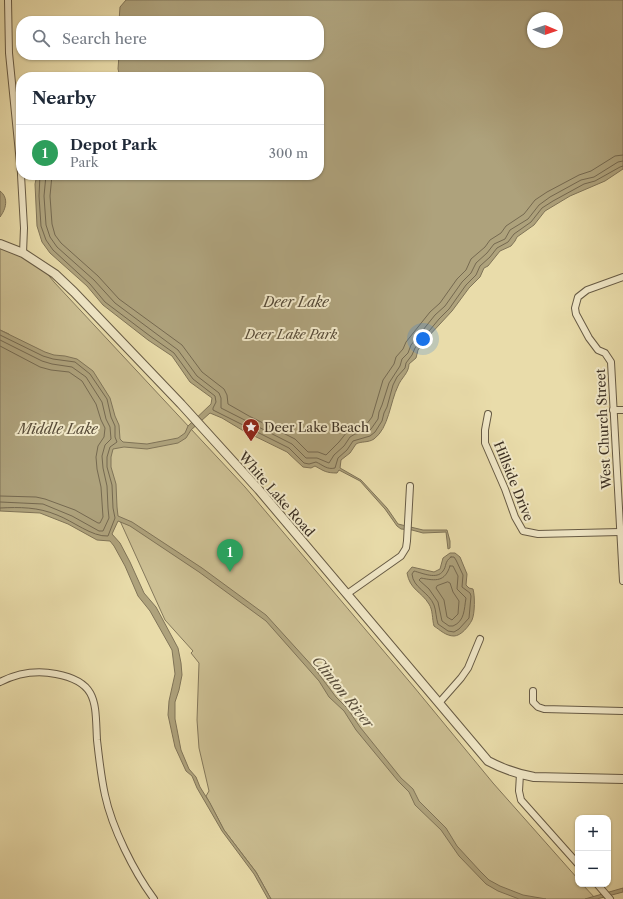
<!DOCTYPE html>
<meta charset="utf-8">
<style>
body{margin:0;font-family:"Libre Caslon Text",serif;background:#f6f6f7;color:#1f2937}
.controls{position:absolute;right:12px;bottom:12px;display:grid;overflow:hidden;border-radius:8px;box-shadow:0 1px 3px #0004}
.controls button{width:36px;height:36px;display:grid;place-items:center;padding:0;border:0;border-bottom:1px solid #e0e1e3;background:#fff;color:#1f2937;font:20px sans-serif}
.compass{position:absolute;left:527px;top:12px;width:36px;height:36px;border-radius:50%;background:#fff;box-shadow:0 1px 3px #0004;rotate:92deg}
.you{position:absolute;left:423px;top:339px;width:14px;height:14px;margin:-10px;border:3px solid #fff;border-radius:50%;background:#1a73e8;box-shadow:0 0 0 6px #1a73e833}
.badge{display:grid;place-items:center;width:26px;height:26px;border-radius:50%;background:#0b8043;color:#fff;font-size:13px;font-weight:700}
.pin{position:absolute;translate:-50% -33px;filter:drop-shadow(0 1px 2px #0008)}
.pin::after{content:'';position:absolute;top:21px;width:14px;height:12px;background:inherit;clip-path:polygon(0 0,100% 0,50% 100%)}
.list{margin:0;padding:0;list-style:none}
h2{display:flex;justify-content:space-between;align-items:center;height:52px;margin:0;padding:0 16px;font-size:17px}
h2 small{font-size:13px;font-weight:400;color:#747a83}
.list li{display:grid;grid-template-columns:26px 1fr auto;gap:12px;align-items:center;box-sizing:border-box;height:56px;padding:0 16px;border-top:1px solid #e0e1e3}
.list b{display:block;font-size:15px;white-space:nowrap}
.list p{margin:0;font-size:13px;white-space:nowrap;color:#747a83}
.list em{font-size:13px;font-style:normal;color:#747a83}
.icon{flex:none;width:22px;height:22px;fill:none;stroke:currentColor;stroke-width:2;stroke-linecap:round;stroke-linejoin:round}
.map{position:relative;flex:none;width:623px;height:899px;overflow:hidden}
.search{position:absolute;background:#fff;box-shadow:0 1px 3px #0004;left:16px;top:16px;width:308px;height:44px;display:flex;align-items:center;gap:10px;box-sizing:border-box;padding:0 14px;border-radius:16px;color:#747a83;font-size:15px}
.panel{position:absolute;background:#fff;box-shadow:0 1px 3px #0004;left:16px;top:72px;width:308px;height:108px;border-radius:16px}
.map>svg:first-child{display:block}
</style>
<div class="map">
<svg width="623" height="899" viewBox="0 0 623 899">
<rect width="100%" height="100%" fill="#e9dcaa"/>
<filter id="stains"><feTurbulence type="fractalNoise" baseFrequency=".005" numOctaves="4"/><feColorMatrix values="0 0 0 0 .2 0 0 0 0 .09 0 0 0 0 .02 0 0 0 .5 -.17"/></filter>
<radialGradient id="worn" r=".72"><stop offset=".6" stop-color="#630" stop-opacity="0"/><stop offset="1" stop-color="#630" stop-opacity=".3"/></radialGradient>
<polygon fill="#ccbf93" stroke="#84785b" points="0,247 29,260 46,272 54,282 245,487 414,687 493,783 578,879 578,884 582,884 596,899 271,899 256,872 224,830 206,796 209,791 199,748 197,720 199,663 191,653 193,651 165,620 121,523 9,334 0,330"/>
<g fill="#aea27c" stroke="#807458" fill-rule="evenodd">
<path d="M126 0H623V169L605 181 570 196 545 211 534 225 517 237 515 241 511 246 500 251 488 266 484 268 480 277 469 288 452 311 427 338 418 350 416 358 409 364C409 373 401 378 398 386 390 402 389 428 374 439 368 443 361 441 356 444L350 453 341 460 340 468 361 480 387 508 398 524 423 530H447L450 541V548L448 549 446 532 423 533 412 530 401 529 397 526 385 509 360 481 339 470 337 473C326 473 324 471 315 466L311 468 303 467 287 452 242 430 222 418 210 413 191 430 186 438 178 443 147 449 124 447 113 449 111 457V467L116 484 117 507 118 516 132 522 202 568 266 615 315 669 336 697 347 708 360 727 401 778 413 789 419 801 446 828 457 846 480 871 489 880 500 886 523 895 546 899H519L498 891 486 884 459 856 441 830 415 805 409 792 398 781 356 730 344 711 329 697 319 681 266 621 199 572 130 526 118 521 112 534 120 543 130 562 144 593 156 607 178 648 181 663 182 675 179 690 175 702V719L181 750 189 769 196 777 200 787 210 803 224 830 256 872 271 899H268L254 874 222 831 197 788 192 776 186 771 175 747 168 715 169 701 175 674 172 650 150 611 138 596 125 566 114 546 110 541 97 540 68 524 40 513 0 511V330L45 352 54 355 65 356 77 359 93 371 110 398 115 416 119 425 120 439 123 442 147 444 178 438 185 433 188 426 211 404 212 398 190 382 172 356 148 340 103 305 87 286 50 253 42 242 37 226 35 184 37 175H319V77H120L118 69 119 55H319V21H119L120 7ZM533 18H557V42H533Z"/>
<path d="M0 191C9 198 6 209 0 217Z"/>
<path d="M450 553H455L460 557 467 574 466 585 469 588 473 589C475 596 475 613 472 620 469 626 461 636 454 636 446 636 440 630 434 626 432 619 433 610 429 604 421 591 410 590 407 573L412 567 434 572 440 569 443 558Z"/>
<polygon points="623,888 623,892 597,899 585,899"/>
</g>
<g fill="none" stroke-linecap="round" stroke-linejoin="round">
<g stroke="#756950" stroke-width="1">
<path d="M40 175 39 196 41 226 46 240 53 250 90 284 105 302 150 336 174 353 193 379 215 396 216 402 213 408V410L289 448 304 463 309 464 316 462C323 465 327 470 335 468L338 458 347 450 353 441 370 436 375 432 382 421 384 413 387 407 393 385 397 377 405 368 406 363 412 355 415 348 439 319 449 309 466 285 476 275 480 266 490 257 497 248 508 242 514 234 531 222 542 208 553 201 584 184 595 181 620 167 623 166"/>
<polyline points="46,175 44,196 46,225 50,237 57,247 94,280 115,303 178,350 197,376 219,393 221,398 221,408 292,444 306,458 317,458 329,463 334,455 344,446 350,437 355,434 368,432 371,429 378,419 379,412 382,405 389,383 400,366 402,359 408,353 411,345 435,315 445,306 462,282 471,273 476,263 487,253 494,244 505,239 510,230 528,219 539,205 550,197 581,180 594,177 618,162 623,161"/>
<polyline points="52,175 50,196 52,224 55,235 61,243 98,276 119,299 182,345 202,372 224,389 227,395 228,404 249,416 295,439 308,452 318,452 326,455 339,442 347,432 353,428 364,427 366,425 372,417 383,380 394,364 396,357 403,349 406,342 430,312 440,303 457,279 466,270 471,259 485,247 490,240 501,233 506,226 524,214 535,200 547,192 579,175 591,171 615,156 623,155"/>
<path d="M0 335 43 356 53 359 75 362 90 374 107 399 111 417 115 426V437L117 442 110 447 107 457V467L112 485 113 508 115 518 108 536C92 537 73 521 57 515 38 507 20 507 0 508"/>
<polyline points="0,340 42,361 52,364 72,367 86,377 102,402 106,419 110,427 111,439 105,445 102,456 103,468 107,486 108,508 109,518 103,531 99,531 72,516 43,504 0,502"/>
<polyline points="0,346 40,367 51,370 69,372 82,381 96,404 101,420 105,428 104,437 98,446 96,457 97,469 101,487 103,517 100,523 98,523 75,510 45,499 36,497 0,496"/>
<path d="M451 557H454L456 560 463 575 462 587 470 593 471 596 469 618 459 629 454 632 448 631 438 624C436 618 436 610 434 605 429 592 413 588 412 574L414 571C422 573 437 580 443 571 447 566 444 562 451 557Z"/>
<path d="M450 566H453L458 576 457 589 466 598C464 609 465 621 453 626H449L442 621 438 602 429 589 419 580 421 578C436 581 445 582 450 566Z"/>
<polygon points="448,582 450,583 453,592 459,601 458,614 452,620 447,617 444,600 436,588 437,586"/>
</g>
<defs>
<g id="minor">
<polyline points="8,0 9,53 21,173"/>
<polyline points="21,175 24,228 23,253"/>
<polyline points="623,277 587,290 578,297 575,308 576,314 589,338 598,350 605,353 611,362 623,581"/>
<polyline points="613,410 623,410"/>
<polyline points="488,414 485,430 485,443 505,489 515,517 523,531 538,534 620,532"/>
<polyline points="347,594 401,556 406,548 407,541 410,486"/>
<path d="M0 682C18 673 36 670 56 674 99 682 95 704 97 740 99 758 101 777 105 795 112 828 134 872 154 899"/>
<polyline points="533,691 533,702 538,707 544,709 623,711"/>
<polyline points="439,703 461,678 468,668 480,639"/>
<polyline points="520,774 519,791 521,800 578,864"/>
<polyline points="597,884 610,899"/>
</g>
<path id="tertiary" d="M0 244 23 253 55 274 74 292 181 404 259 490 488 761C503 769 518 774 534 777L623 779"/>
</defs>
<use href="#minor" stroke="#675b45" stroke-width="8"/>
<use href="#tertiary" stroke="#675b45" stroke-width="10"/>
<use href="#minor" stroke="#f1e8c8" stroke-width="6"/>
<use href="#tertiary" stroke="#f1e8c8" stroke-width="8"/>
</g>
<defs>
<symbol id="sight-pin" viewBox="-11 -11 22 30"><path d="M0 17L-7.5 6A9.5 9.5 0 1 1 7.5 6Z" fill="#8f2418" stroke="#f1e8c8"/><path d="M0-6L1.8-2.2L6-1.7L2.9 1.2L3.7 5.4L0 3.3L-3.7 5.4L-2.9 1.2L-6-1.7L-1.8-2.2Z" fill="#fff"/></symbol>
</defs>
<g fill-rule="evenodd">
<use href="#sight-pin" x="241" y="417" width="20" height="27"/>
</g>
<g text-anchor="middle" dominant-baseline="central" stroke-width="4" stroke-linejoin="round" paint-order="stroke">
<g font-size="13" font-style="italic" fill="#594d39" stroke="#f1e8c8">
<text x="291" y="334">Deer Lake Park</text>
</g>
<g font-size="13" fill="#3c3023" stroke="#f1e8c8" text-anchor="start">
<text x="264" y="427">Deer Lake Beach</text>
</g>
<g font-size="13" fill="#3c3023" stroke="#f1e8c8">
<text transform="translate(603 429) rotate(-93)">West Church Street</text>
<text transform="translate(514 481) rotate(68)">Hillside Drive</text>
<text transform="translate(277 494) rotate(49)">White Lake Road</text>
</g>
<g font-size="14" font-style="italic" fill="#584c39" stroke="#f1e8c8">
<text x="296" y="302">Deer Lake</text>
<text x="58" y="429">Middle Lake</text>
<text transform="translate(343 692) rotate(51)">Clinton River</text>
</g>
</g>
<rect width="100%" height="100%" filter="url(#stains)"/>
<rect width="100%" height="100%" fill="url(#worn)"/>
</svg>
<div class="controls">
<button>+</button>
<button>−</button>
</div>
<svg class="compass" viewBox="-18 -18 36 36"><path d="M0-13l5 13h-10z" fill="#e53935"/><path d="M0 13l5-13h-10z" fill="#747a83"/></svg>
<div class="you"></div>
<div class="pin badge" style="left:230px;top:572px;background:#2e9e5b">1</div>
<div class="search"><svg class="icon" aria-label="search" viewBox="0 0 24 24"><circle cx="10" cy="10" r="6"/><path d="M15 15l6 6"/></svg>Search here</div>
<section class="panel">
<h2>Nearby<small></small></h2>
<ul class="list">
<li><span class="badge" style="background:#2e9e5b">1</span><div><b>Depot Park</b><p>Park</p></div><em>300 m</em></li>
</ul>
</section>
</div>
